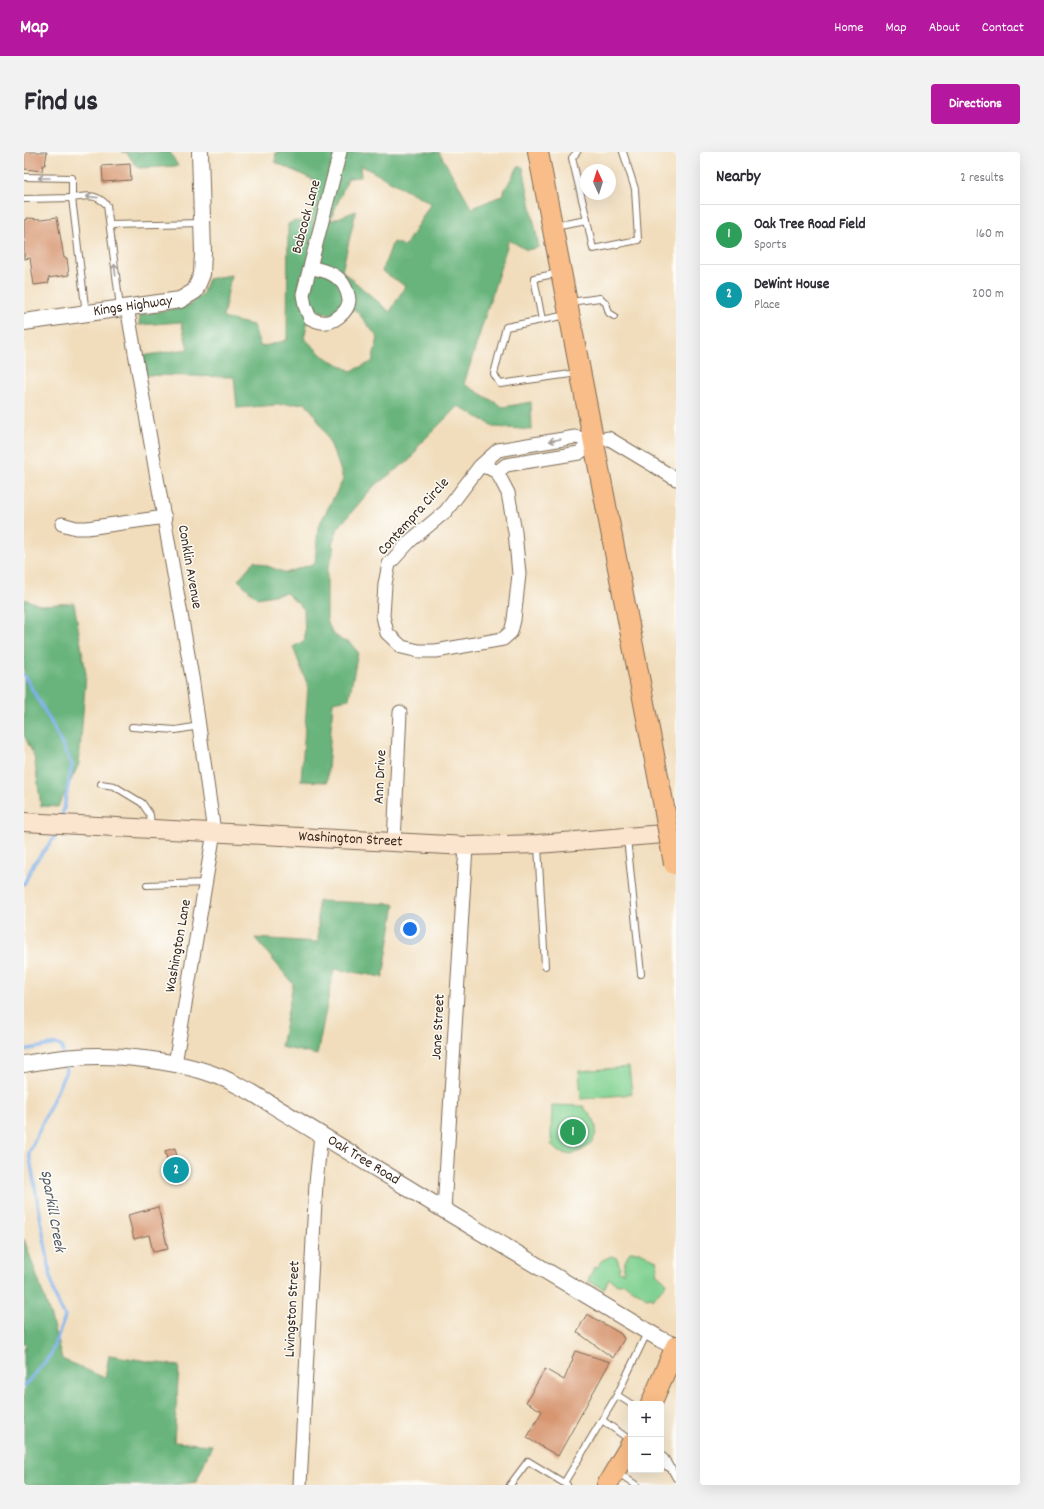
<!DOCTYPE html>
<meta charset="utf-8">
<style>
body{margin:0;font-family:Dekko,sans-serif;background:#f2f2f3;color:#2b2b33}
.controls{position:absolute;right:12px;bottom:12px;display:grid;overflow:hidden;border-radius:4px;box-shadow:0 4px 16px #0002}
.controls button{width:36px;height:36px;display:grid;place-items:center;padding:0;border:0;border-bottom:1px solid #e1e1e2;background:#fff;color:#2b2b33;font:20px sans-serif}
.compass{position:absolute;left:556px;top:12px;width:36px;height:36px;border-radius:50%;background:#fff;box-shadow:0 4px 16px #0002;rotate:356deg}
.you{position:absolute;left:386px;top:777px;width:14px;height:14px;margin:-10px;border:3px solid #fff;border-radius:50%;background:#1a73e8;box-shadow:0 0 0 6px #1a73e833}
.badge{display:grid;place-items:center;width:26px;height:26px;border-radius:50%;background:#b5179e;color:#fff;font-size:13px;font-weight:700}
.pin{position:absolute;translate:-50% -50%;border:2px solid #fff;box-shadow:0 1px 4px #0006}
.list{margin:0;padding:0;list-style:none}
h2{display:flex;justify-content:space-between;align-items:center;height:52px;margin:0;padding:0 16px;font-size:17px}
h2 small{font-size:13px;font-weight:400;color:#7c7c81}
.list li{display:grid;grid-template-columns:26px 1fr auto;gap:12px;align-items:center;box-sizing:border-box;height:60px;padding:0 16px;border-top:1px solid #e1e1e2}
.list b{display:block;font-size:15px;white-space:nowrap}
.list p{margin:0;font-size:13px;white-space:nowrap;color:#7c7c81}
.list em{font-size:13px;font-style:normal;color:#7c7c81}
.map{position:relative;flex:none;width:652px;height:1333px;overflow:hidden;border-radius:4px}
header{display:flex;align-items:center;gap:24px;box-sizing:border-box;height:56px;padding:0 20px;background:#b5179e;color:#fff}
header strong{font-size:19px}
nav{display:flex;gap:22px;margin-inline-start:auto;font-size:14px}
.intro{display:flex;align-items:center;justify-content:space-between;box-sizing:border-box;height:96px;padding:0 24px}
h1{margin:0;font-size:28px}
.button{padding:10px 18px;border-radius:4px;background:#b5179e;color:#fff;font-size:14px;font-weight:700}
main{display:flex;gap:24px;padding:0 24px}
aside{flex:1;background:#fff;border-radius:4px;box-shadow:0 4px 16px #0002}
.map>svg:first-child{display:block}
</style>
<header>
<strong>Map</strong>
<nav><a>Home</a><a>Map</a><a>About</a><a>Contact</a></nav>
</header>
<div class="intro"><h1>Find us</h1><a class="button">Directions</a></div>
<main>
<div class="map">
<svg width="652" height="1333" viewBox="0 0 652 1333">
<rect width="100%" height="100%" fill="#fdfcf7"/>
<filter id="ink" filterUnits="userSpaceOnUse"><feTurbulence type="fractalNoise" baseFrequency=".025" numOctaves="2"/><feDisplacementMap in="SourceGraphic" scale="8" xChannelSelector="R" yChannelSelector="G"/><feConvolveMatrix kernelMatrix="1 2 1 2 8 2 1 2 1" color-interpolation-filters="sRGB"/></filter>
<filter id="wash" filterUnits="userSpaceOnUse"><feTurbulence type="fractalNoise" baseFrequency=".012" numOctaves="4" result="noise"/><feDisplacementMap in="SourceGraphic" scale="16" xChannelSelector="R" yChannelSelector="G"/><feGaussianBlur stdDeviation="0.9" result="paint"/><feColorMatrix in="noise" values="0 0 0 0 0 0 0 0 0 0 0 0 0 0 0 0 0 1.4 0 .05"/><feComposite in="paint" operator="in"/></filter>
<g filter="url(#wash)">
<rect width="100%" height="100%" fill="#f1ddbc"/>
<g fill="#81d292" stroke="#5e7e58">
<polygon points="605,915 608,942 557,947 555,919"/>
<path d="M528 953 559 954C564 961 573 969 572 978 572 991 557 1002 544 1002 538 1002 532 998 528 994 526 981 528 967 528 953Z"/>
<path d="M606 1100H616L632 1108 634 1115 632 1121 643 1131 629 1147 626 1145 622 1146C615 1139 607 1138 600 1131L593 1133 585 1126 580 1137 564 1129 570 1115 573 1116 577 1109 587 1104 593 1106 596 1115 594 1119 600 1120C599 1112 601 1107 606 1100Z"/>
</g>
<g fill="#68b47c" stroke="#526f4d" fill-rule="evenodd">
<polygon points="98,0 146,0 154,14 114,16 102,0"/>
<path d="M252 0H415L448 56 477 44 494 15H499L515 95 503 98 485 88 440 232 479 255 507 250 508 278 471 275 434 254 395 293 389 305 349 335 314 376 308 392 310 397 303 420V468L308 481 319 489 325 490 334 500 325 547 309 550 303 630 277 629 284 534 269 495 281 488 280 457 262 441 233 446 214 428 230 409 262 421 291 411 294 375 319 328C315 308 296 265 281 251L213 256 210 225 122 223 117 204 164 197 157 170 115 173 116 163 164 154 179 141 184 127 207 123 199 166 229 173 237 195 263 188 264 72 271 69 287 70 294 30 251 10ZM336 13 407 51 381 94 369 90 358 119 381 134 366 160 318 119 332 59 306 69 324 26 337 25ZM287 156 304 162 332 158 354 186 348 210 327 219 299 204 280 186Z"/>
<polygon points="0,447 17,453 50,451 62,522 55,612 34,655 17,654 10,604 0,583"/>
<polygon points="294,749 371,752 359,825 310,817 293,903 257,895 269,832 231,786 294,790"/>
<polygon points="0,1087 26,1162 38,1207 81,1226 85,1203 155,1214 150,1290 188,1293 172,1330 147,1333 0,1333 0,1197 2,1194 0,1192"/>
</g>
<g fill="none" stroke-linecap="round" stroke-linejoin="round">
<g stroke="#7eb0ea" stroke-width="3.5">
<polyline points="0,523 27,570 48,613 40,656 37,667"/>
<polyline points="0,732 9,713 30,686 33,676"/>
<polyline points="0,898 32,892 38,895 39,901"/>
<polyline points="0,1234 26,1204 41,1165 30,1142 5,1001 42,919 41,911"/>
</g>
</g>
<g id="blocks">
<g fill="#d79570">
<polygon points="0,0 23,0 21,13 19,13 18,19 0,17"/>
<polygon points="106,12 107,28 79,30 78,14"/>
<polygon points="33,65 40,106 43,106 45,123 24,126 25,131 10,133 6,106 0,107 0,68 3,68 3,66 18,67"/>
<polygon points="151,996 153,1005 156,1005 162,1028 149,1032 141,999"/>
<polygon points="134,1055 144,1097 129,1100 125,1083 110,1087 104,1063"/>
<polygon points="563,1162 597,1182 600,1187 589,1206 553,1180"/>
<polygon points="551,1199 586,1210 534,1304 503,1286 518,1259 502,1250 521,1217 540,1228 549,1207 548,1206"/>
</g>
</g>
</g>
<g filter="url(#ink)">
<use href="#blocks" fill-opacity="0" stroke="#7b6955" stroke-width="1"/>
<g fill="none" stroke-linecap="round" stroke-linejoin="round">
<defs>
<g id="service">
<polyline points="553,0 548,6 563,68"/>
<polyline points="0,25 48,26 48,46 0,47"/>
<polyline points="86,73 178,71"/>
<polyline points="530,74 563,68 569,97 614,88 611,37 599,0"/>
<polyline points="546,150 576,146 582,151 585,161 590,164"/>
<path d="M62 162 48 46C64 44 71 41 83 53L96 155"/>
<polyline points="543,163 482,175 470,222 476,232 554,221"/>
<polyline points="518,168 510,126 535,121"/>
<polyline points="108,575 152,578 175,574"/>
<polyline points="77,632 90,634 118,651 126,663 127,675"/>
<polyline points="603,686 617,822"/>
<polyline points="514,694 521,814"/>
<polyline points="123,733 182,731"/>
<polyline points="593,1243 607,1252"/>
<polyline points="578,1268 606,1288"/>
<polyline points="637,1303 641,1306 652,1326"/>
<polyline points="637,1312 648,1317"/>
<polyline points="593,1320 612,1333"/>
<polyline points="486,1333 504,1309 540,1331"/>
<polyline points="543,1333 540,1331 593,1243 623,1181"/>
</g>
<g id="minor">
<path d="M286 115C297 118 309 120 317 129 321 133 325 143 325 149 324 160 309 172 298 170 294 170 290 168 286 166L281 154 279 142 316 0"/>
<polyline points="103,155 168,525 190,680 151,912"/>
<polyline points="456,314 465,316 473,320 484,341 491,380 495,422 490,468 487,480 479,487 412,499 395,499 378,495 363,481 359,464 361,432 365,412 386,389 422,359 456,314 474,298 551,285 569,289 584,286 652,327"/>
<polyline points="473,320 482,313 555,301 569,289"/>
<polyline points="38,372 52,376 63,376 141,365"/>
<polyline points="370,691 376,560"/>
<polyline points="420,1058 442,694"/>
<polyline points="276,1333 292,1031 297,983"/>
</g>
<g id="tertiary">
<path id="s1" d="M0 170 156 148 171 139 178 122 179 100 176 0"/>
<path id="s2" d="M0 912C17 909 34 906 52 905 91 901 154 909 191 923 203 927 215 934 227 940L420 1058 636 1187 652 1195"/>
</g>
<g id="secondary">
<path id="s3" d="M0 670 442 694 514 692 652 681"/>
</g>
<g id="primary">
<polyline points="514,0 640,655"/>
<polyline points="627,1252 652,1194"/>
<polyline points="583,1333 607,1292"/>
</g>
</defs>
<use href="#service" stroke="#7b6955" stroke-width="8"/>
<use href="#minor" stroke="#7b6955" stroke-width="15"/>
<use href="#tertiary" stroke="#7b6955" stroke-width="18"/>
<use href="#secondary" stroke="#7b6955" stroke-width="20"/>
<use href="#primary" stroke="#7b6955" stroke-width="22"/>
<use href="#service" stroke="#fff" stroke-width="6"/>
<use href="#minor" stroke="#fff" stroke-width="13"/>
<use href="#tertiary" stroke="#fff" stroke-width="16"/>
<use href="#secondary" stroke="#fce5cf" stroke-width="18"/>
<use href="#primary" stroke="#f8bd88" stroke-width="20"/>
<defs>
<polyline id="primary-bridge" points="640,655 650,712"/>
</defs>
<use href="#primary-bridge" stroke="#7b6955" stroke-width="22" stroke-linecap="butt"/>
<use href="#primary-bridge" stroke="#f8bd88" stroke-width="20"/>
</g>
<defs><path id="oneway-shaft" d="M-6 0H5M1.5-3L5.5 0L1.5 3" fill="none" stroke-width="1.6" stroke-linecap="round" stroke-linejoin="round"/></defs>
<g stroke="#a79f9a">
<use href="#oneway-shaft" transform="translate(20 26) rotate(-180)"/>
<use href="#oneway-shaft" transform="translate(68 45) rotate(-174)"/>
<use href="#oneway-shaft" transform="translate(91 118) rotate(-97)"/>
<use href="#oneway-shaft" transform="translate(531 288) rotate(170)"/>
</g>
</g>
<g text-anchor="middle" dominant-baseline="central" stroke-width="3" stroke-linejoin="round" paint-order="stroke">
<g font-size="15" fill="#3b2a1e" stroke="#fdfcf7">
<text transform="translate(283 65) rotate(-75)">Babcock Lane</text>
<text stroke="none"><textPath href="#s1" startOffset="110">Kings Highway</textPath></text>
<text transform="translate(390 365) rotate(-48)">Contempra Circle</text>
<text transform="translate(165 415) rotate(80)">Conklin Avenue</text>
<text transform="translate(357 625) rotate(-87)">Ann Drive</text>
<text stroke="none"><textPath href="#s3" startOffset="327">Washington Street</textPath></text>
<text transform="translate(155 794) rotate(-80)">Washington Lane</text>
<text transform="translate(415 875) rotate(-87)">Jane Street</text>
<text stroke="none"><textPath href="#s2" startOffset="365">Oak Tree Road</textPath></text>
<text transform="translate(269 1157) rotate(-87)">Livingston Street</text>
</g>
<g font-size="16" font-style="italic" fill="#525965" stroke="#fdfcf7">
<text transform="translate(28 1059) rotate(80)">Sparkill Creek</text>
</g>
</g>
</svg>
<div class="controls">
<button>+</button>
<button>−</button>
</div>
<svg class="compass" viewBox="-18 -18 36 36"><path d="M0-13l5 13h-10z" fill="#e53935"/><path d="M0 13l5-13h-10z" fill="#7c7c81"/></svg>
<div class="you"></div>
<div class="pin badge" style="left:549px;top:980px;background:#2e9e5b">1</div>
<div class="pin badge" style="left:152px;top:1018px;background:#0f9aa8">2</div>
</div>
<aside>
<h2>Nearby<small>2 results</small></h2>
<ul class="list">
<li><span class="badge" style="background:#2e9e5b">1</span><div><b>Oak Tree Road Field</b><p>Sports</p></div><em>160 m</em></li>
<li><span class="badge" style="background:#0f9aa8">2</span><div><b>DeWint House</b><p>Place</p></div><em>200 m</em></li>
</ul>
</aside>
</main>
